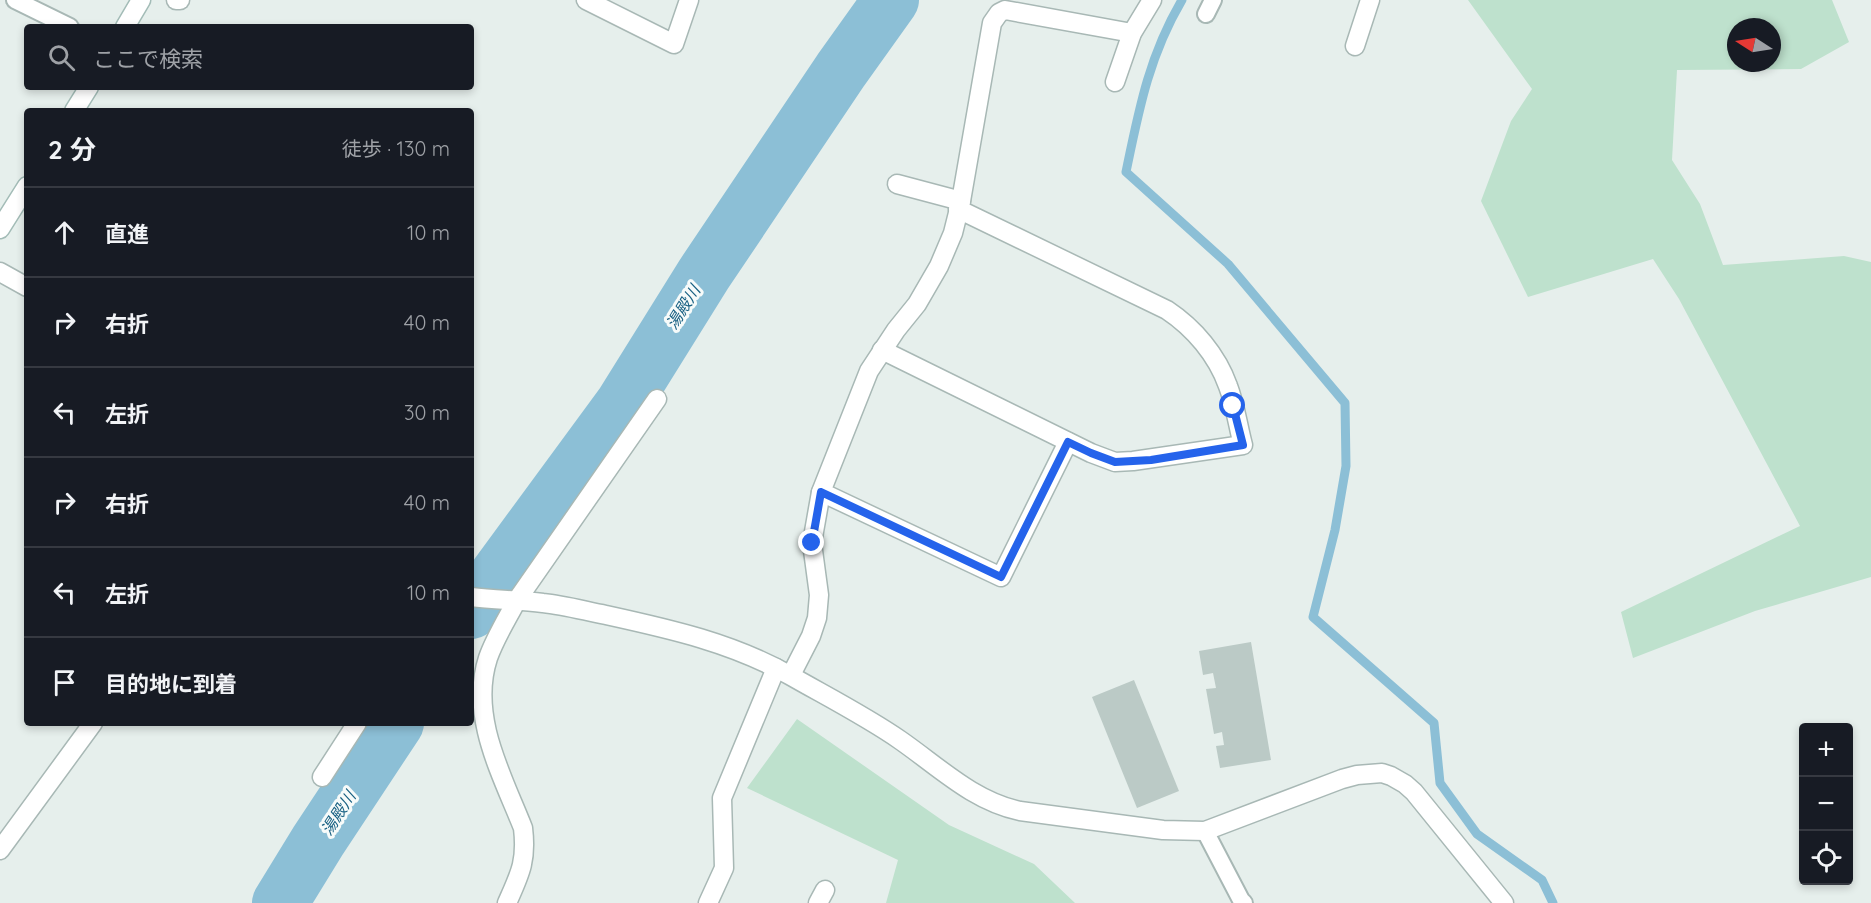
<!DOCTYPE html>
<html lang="ja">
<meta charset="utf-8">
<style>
body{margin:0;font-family:Quicksand,"Noto Sans JP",sans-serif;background:#20242c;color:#f1f3f6}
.controls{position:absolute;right:18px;bottom:18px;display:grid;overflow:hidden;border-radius:6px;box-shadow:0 3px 9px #0003}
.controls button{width:54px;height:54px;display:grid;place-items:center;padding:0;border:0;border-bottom:2px solid #363941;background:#171b24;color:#f1f3f6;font:30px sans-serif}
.compass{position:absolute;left:1727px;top:18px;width:54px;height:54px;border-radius:50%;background:#171b24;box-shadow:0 3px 9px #0003;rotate:282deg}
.stop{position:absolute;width:18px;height:18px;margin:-14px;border:4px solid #2563eb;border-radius:50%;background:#fff}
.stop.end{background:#2563eb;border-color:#fff;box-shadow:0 2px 6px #0008}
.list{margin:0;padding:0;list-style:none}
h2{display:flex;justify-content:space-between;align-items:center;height:78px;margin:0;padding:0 24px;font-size:26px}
h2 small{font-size:20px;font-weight:400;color:#9ea1a6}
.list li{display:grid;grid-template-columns:39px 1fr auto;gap:18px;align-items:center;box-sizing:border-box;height:90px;padding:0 24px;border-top:2px solid #363941}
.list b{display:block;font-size:22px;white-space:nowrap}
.list em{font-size:20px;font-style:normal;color:#9ea1a6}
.icon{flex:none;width:33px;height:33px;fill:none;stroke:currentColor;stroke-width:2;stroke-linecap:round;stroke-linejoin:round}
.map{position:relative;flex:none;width:1871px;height:903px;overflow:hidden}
.search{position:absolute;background:#171b24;box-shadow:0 3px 9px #0003;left:24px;top:24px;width:450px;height:66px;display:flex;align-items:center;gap:15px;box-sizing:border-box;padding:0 21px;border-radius:6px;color:#9ea1a6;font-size:22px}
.panel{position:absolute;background:#171b24;box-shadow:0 3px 9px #0003;left:24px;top:108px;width:450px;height:618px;border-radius:6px}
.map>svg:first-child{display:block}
</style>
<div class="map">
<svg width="1871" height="903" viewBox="0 0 1871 903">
<rect width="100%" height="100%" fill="#e6efec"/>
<g fill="#bee1cd" fill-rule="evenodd">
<path d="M1468 0H1832L1849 42 1801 69 1677 70 1672 160 1700 204 1723 265 1844 256 1871 262V577L1755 611 1633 658 1621 612 1800 526 1679 299 1653 259 1528 297 1481 201 1511 121 1532 89ZM1736 27H1772V63H1736Z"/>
<polygon points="797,719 949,825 1034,864 1075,903 886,903 898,860 747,788"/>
</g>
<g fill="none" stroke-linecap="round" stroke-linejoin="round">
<path stroke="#8cbfd6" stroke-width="9" d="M1182 0C1149 56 1139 109 1126 172L1228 264 1345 403 1346 466 1335 530 1313 617 1434 723 1440 783 1477 834 1542 880 1553 903"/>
<g stroke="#8cbfd6" stroke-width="56">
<polyline points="471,611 623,404 704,274 841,70 891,0"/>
<polyline points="280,903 318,841 396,723"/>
</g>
</g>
<g fill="#bbcac6">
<polygon points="1251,642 1271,760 1220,768 1216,746 1224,745 1222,732 1214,734 1206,689 1216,688 1213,673 1203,675 1199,651"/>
<polygon points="1134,680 1179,791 1137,808 1092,697"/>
</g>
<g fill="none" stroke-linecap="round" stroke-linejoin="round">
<defs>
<g id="service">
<polyline points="15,0 70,27"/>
<polyline points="1206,14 1213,0"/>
<polyline points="1205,831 1241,900 1244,903"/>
</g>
<g id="minor">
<polyline points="176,0 180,0"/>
<polyline points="586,0 674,44 689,0"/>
<polyline points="1355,46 1370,0"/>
<polyline points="1115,82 1132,33 1152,0"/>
<polyline points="897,184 961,201"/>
<polyline points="0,272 27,287"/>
<path d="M882 350 1091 453 1115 462 1133 461 1243 445C1238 426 1235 404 1228 386 1217 355 1194 328 1167 310L958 209"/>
<polyline points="1068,442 1001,577 821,492 869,371 896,330 917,304 939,266 953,233 961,201 992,23 999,13 1005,10 1132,33"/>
<path d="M471 597C495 600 519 600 543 603 564 605 585 611 606 615 670 629 733 643 791 676 826 696 867 717 900 740 939 767 973 801 1020 811L1163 830 1205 831 1342 779 1357 775 1382 773 1391 776 1405 784 1414 792 1504 903"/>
<polyline points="791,675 811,636 817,618 819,595 812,543 821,492"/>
<polyline points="322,777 357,723"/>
<polyline points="0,850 93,723"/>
<path d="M507 903C520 874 527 861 523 828 502 775 469 716 488 658 495 638 507 619 517 600L657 399"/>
<polyline points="708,903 724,868 722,798 776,668"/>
<polyline points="818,903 825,890"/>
</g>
<g id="secondary">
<polyline points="125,27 141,0"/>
<polyline points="74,111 89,87"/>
<polyline points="0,229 27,186"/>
</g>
</defs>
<use href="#service" stroke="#a8b8b5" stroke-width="20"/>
<use href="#minor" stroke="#a8b8b5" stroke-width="21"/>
<use href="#secondary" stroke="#a3bcb7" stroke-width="21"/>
<use href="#service" stroke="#fff" stroke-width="16"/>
<use href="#minor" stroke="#fff" stroke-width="18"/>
<use href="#secondary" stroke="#fff" stroke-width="18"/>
</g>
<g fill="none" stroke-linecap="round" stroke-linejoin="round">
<polyline stroke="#2563eb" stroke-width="8" points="812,543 821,492 1001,577 1068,442 1091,453 1115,462 1151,460 1243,445 1233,406"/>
</g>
<g text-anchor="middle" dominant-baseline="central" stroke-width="6" stroke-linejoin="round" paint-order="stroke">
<g font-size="16" font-style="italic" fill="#196183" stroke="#f7fbfa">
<text transform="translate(683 307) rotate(-58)">湯殿川</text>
<text transform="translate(338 813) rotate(-57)">湯殿川</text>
</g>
</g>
</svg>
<div class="controls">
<button>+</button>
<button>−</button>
<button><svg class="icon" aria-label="locate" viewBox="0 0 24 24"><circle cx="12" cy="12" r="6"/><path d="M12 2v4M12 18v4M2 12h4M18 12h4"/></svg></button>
</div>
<svg class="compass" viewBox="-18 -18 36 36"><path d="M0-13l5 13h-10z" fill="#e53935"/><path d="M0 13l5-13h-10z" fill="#9ea1a6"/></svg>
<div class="stop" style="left:1233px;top:406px"></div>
<div class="stop end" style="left:812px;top:543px"></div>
<div class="search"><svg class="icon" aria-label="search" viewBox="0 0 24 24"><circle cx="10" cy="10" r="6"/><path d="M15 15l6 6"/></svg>ここで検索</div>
<section class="panel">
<h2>2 分<small>徒歩 · 130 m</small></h2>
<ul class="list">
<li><svg class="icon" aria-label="ahead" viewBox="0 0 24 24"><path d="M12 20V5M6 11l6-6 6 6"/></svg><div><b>直進</b></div><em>10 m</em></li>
<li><svg class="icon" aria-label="right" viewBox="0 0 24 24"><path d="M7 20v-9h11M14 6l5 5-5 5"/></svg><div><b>右折</b></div><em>40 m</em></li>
<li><svg class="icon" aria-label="left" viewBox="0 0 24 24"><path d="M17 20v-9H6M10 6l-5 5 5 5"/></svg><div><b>左折</b></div><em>30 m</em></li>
<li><svg class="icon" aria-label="right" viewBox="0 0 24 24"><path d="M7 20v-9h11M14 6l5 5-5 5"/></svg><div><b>右折</b></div><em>40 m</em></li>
<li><svg class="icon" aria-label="left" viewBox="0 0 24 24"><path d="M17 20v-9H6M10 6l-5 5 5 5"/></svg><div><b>左折</b></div><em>10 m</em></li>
<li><svg class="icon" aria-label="arrive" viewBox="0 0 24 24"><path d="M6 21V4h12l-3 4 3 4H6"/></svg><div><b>目的地に到着</b></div></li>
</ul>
</section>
</div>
